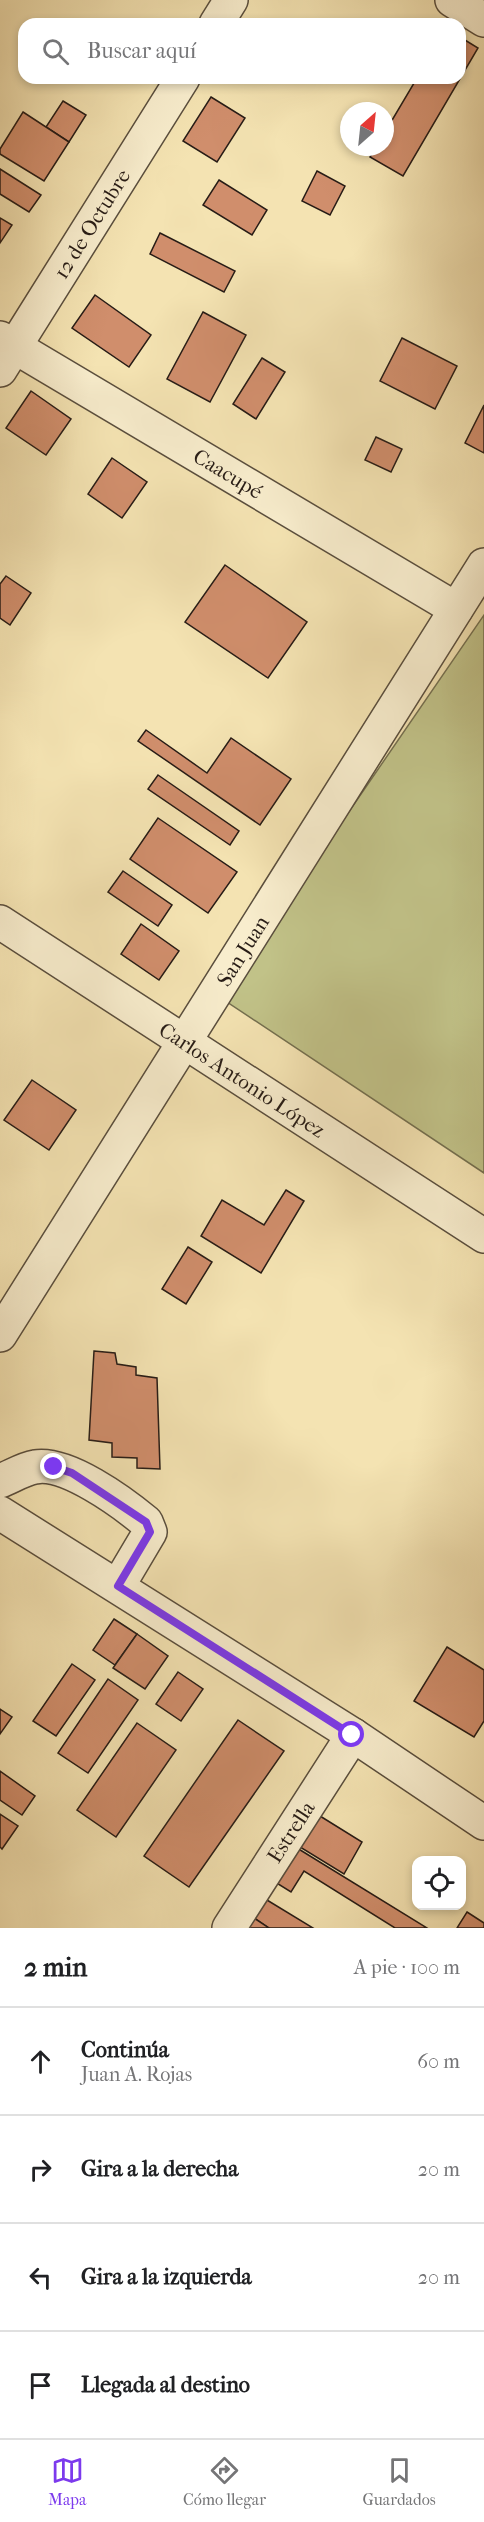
<!DOCTYPE html>
<html lang="es">
<meta charset="utf-8">
<style>
body{margin:0;font-family:"IM FELL French Canon",serif;background:#f6f6f6;color:#202124}
.controls{position:absolute;right:18px;bottom:18px;display:grid;overflow:hidden;border-radius:12px;box-shadow:0 3px 9px #0003}
.controls button{width:54px;height:54px;display:grid;place-items:center;padding:0;border:0;border-bottom:2px solid #e0e0e0;background:#fff;color:#202124;font:30px sans-serif}
.compass{position:absolute;left:340px;top:102px;width:54px;height:54px;border-radius:50%;background:#fff;box-shadow:0 3px 9px #0003;rotate:27deg}
.stop{position:absolute;width:18px;height:18px;margin:-14px;border:4px solid #7c3aed;border-radius:50%;background:#fff}
.stop.end{background:#7c3aed;border-color:#fff;box-shadow:0 2px 6px #0008}
.list{margin:0;padding:0;list-style:none}
h2{display:flex;justify-content:space-between;align-items:center;height:78px;margin:0;padding:0 24px;font-size:26px}
h2 small{font-size:20px;font-weight:400;color:#757577}
.list li{display:grid;grid-template-columns:39px 1fr auto;gap:18px;align-items:center;box-sizing:border-box;height:108px;padding:0 24px;border-top:2px solid #e0e0e0}
.list b{display:block;font-size:22px;white-space:nowrap}
.list p{margin:0;font-size:20px;white-space:nowrap;color:#757577}
.list em{font-size:20px;font-style:normal;color:#757577}
.icon{flex:none;width:33px;height:33px;fill:none;stroke:currentColor;stroke-width:2;stroke-linecap:round;stroke-linejoin:round}
.map{position:relative;flex:none;width:484px;height:1928px;overflow:hidden}
.search{position:absolute;background:#fff;box-shadow:0 3px 9px #0003;left:18px;right:18px;top:18px;height:66px;display:flex;align-items:center;gap:15px;box-sizing:border-box;padding:0 21px;border-radius:18px;color:#757577;font-size:22px}
.sheet{height:510px;background:#fff}
nav{display:flex;justify-content:space-around;align-items:center;box-sizing:border-box;height:84px;border-top:2px solid #e0e0e0;background:#fff;font-size:16px;color:#757577}
nav a{display:grid;justify-items:center;gap:3px}
nav .on{color:#7c3aed}
.map>svg:first-child{display:block}
</style>
<div class="map">
<svg width="484" height="1928" viewBox="0 0 484 1928">
<rect width="100%" height="100%" fill="#f4e3b2"/>
<filter id="stains"><feTurbulence type="fractalNoise" baseFrequency=".00333" numOctaves="4"/><feColorMatrix values="0 0 0 0 .2 0 0 0 0 .09 0 0 0 0 .02 0 0 0 .5 -.17"/></filter>
<radialGradient id="worn" r=".72"><stop offset=".6" stop-color="#630" stop-opacity="0"/><stop offset="1" stop-color="#630" stop-opacity=".3"/></radialGradient>
<polygon fill="#c1c288" stroke="#746f4f" stroke-width="1.5" points="484,615 484,1173 221,998"/>
<g fill="#d08e6c" stroke="#271c16" stroke-width="1.5">
<polygon points="460,37 478,48 403,176 370,157 376,147 385,147 385,132 417,78 460,78"/>
<polygon points="211,97 245,118 217,162 183,141"/>
<polygon points="63,101 86,115 69,142 46,127"/>
<polygon points="23,112 69,142 44,181 0,154 0,149"/>
<polygon points="0,169 41,195 29,212 0,194"/>
<polygon points="317,171 345,186 330,215 302,201"/>
<polygon points="219,180 267,210 252,235 203,205"/>
<polygon points="0,218 12,225 0,243"/>
<polygon points="160,233 235,271 224,292 150,254"/>
<polygon points="95,295 151,335 129,367 72,328"/>
<polygon points="203,312 246,335 210,402 167,379"/>
<polygon points="402,338 457,366 435,409 380,381"/>
<polygon points="262,358 285,372 256,419 233,404"/>
<polygon points="31,391 71,419 46,455 6,428"/>
<polygon points="484,405 484,453 465,443"/>
<polygon points="376,437 402,449 391,472 365,460"/>
<polygon points="112,458 147,482 122,518 88,494"/>
<polygon points="225,565 307,622 268,678 185,622"/>
<polygon points="6,576 31,593 10,625 0,618 0,584"/>
<polygon points="146,730 207,773 231,738 291,779 260,825 138,741"/>
<polygon points="158,775 239,831 230,845 148,789"/>
<polygon points="158,818 237,872 208,913 130,859"/>
<polygon points="123,871 172,905 158,926 108,892"/>
<polygon points="141,924 179,951 159,980 121,954"/>
<polygon points="32,1080 76,1110 49,1150 4,1120"/>
<polygon points="286,1190 304,1201 261,1273 201,1236 222,1200 264,1225"/>
<polygon points="188,1247 212,1262 186,1304 162,1289"/>
<polygon points="94,1351 115,1353 117,1364 136,1367 136,1375 157,1378 160,1469 137,1468 137,1458 112,1457 112,1443 89,1440"/>
<polygon points="114,1619 137,1634 115,1665 93,1650"/>
<polygon points="137,1634 168,1656 145,1689 113,1668"/>
<polygon points="447,1647 484,1670 484,1721 474,1737 414,1701"/>
<polygon points="72,1664 95,1680 56,1736 33,1721"/>
<polygon points="178,1672 203,1689 181,1721 156,1704"/>
<polygon points="108,1679 138,1700 88,1773 58,1753"/>
<polygon points="0,1709 12,1717 0,1734"/>
<polygon points="238,1720 284,1751 189,1887 144,1856"/>
<polygon points="137,1723 176,1750 116,1837 77,1810"/>
<polygon points="0,1771 35,1796 22,1815 0,1800"/>
<polygon points="0,1814 18,1826 2,1849 0,1847"/>
<polygon points="320,1816 362,1842 344,1874 300,1847"/>
<polygon points="297,1848 427,1928 395,1928 304,1871 291,1892 275,1882"/>
<polygon points="262,1897 313,1928 269,1928 251,1916"/>
<polygon points="467,1912 484,1923 484,1928 457,1928"/>
<polygon points="251,1916 269,1928 243,1928"/>
</g>
<g fill="none" stroke-linecap="round" stroke-linejoin="round">
<defs>
<g id="minor">
<polyline points="452,0 484,20"/>
<polyline points="216,24 231,0"/>
<polyline points="0,338 456,609"/>
<polyline points="0,370 183,78"/>
<polyline points="0,922 484,1236"/>
<polyline points="0,1335 484,565"/>
<path d="M0 1481C11 1477 23 1469 35 1467 66 1461 122 1502 146 1522L150 1532 118 1586"/>
<polyline points="0,1513 353,1735 484,1823"/>
<polyline points="229,1928 353,1735"/>
</g>
</defs>
<use href="#minor" stroke="#5a4e3d" stroke-width="36"/>
<use href="#minor" stroke="#f8edcd" stroke-width="33"/>
</g>
<g fill="none" stroke-linecap="round" stroke-linejoin="round">
<polyline stroke="#7c3aed" stroke-width="8" points="54,1467 72,1473 146,1522 150,1532 118,1586 352,1735"/>
</g>
<g text-anchor="middle" dominant-baseline="central" stroke-width="6" stroke-linejoin="round" paint-order="stroke">
<g font-size="21" fill="#271c16" stroke="#f8edcd">
<text transform="translate(92 224) rotate(-58)">12 de Octubre</text>
<text transform="translate(228 474) rotate(31)">Caacupé</text>
<text transform="translate(243 951) rotate(-58)">San Juan</text>
<text transform="translate(242 1080) rotate(33)">Carlos Antonio López</text>
<text transform="translate(291 1832) rotate(-57)">Estrella</text>
</g>
</g>
<rect width="100%" height="100%" filter="url(#stains)"/>
<rect width="100%" height="100%" fill="url(#worn)"/>
</svg>
<div class="controls">
<button><svg class="icon" aria-label="locate" viewBox="0 0 24 24"><circle cx="12" cy="12" r="6"/><path d="M12 2v4M12 18v4M2 12h4M18 12h4"/></svg></button>
</div>
<svg class="compass" viewBox="-18 -18 36 36"><path d="M0-13l5 13h-10z" fill="#e53935"/><path d="M0 13l5-13h-10z" fill="#757577"/></svg>
<div class="stop" style="left:352px;top:1735px"></div>
<div class="stop end" style="left:54px;top:1467px"></div>
<div class="search"><svg class="icon" aria-label="search" viewBox="0 0 24 24"><circle cx="10" cy="10" r="6"/><path d="M15 15l6 6"/></svg>Buscar aquí</div>
</div>
<section class="sheet">
<h2>2 min<small>A pie · 100 m</small></h2>
<ul class="list">
<li><svg class="icon" aria-label="ahead" viewBox="0 0 24 24"><path d="M12 20V5M6 11l6-6 6 6"/></svg><div><b>Continúa</b><p>Juan A. Rojas</p></div><em>60 m</em></li>
<li><svg class="icon" aria-label="right" viewBox="0 0 24 24"><path d="M7 20v-9h11M14 6l5 5-5 5"/></svg><div><b>Gira a la derecha</b></div><em>20 m</em></li>
<li><svg class="icon" aria-label="left" viewBox="0 0 24 24"><path d="M17 20v-9H6M10 6l-5 5 5 5"/></svg><div><b>Gira a la izquierda</b></div><em>20 m</em></li>
<li><svg class="icon" aria-label="arrive" viewBox="0 0 24 24"><path d="M6 21V4h12l-3 4 3 4H6"/></svg><div><b>Llegada al destino</b></div></li>
</ul>
</section>
<nav>
<a class="on"><svg class="icon" aria-label="map" viewBox="0 0 24 24"><path d="M3 6l6-2 6 2 6-2v14l-6 2-6-2-6 2zM9 4v14M15 6v14"/></svg>Mapa</a>
<a><svg class="icon" aria-label="directions" viewBox="0 0 24 24"><path d="M12 3l9 9-9 9-9-9zM9 14v-3h6M13 9l2 2-2 2"/></svg>Cómo llegar</a>
<a><svg class="icon" aria-label="saved" viewBox="0 0 24 24"><path d="M7 4h10v16l-5-4-5 4z"/></svg>Guardados</a>
</nav>
